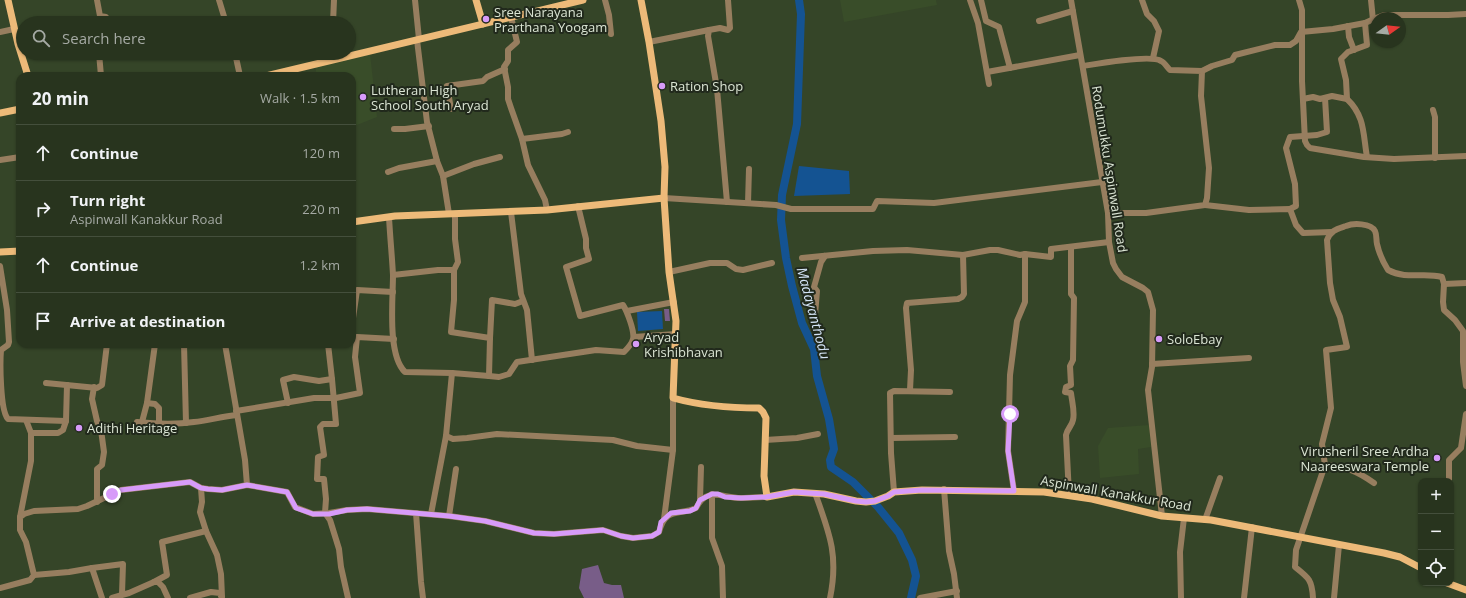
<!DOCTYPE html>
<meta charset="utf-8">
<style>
body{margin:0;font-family:"Open Sans",sans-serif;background:#343f2b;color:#f1f3f6}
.controls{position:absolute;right:12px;bottom:12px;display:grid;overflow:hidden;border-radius:8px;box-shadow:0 1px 3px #0004}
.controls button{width:36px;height:36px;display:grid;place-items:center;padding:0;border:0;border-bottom:1px solid #444f3c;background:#28341e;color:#f1f3f6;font:20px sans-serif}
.compass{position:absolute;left:1370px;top:12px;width:36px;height:36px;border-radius:50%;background:#28341e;box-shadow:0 1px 3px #0004;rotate:75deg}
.stop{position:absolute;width:12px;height:12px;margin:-9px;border:3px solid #d79bf9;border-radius:50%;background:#fff}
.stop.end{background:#d79bf9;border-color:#fff;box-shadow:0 1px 4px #0008}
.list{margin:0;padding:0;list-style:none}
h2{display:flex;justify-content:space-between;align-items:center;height:52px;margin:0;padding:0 16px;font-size:17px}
h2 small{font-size:13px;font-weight:400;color:#a5aaa4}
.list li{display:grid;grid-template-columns:26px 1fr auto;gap:12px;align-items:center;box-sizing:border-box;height:56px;padding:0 16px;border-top:1px solid #444f3c}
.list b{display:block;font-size:15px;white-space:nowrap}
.list p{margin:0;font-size:13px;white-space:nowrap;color:#a5aaa4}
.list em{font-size:13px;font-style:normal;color:#a5aaa4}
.icon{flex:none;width:22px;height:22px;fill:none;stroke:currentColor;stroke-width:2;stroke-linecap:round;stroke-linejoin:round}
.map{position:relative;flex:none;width:1466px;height:598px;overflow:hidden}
.search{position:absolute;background:#28341e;box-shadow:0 1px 3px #0004;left:16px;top:16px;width:340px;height:44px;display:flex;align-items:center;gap:10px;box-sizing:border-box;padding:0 14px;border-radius:22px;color:#a5aaa4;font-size:15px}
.panel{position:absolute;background:#28341e;box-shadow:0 1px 3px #0004;left:16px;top:72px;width:340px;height:276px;border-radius:12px}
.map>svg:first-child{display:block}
</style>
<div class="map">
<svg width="1466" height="598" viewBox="0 0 1466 598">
<rect width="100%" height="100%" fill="#354528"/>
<g fill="#394d29">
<polygon points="840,0 936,0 937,5 844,22"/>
<polygon points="370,53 377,117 352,127 352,76 317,76 315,66"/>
<polygon points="1149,425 1151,447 1138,449 1139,474 1100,478 1098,446 1108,428"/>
</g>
<g fill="#785d88">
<polygon points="664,309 669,309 670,321 665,321"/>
<polygon points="598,565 604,583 612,585 621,585 624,598 584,598 579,588 582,569"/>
</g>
<g fill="#145392">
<polygon points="799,166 849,171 850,194 794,196"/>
<polygon points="662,311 663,329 638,331 637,312"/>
</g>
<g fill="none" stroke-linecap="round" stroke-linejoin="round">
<polyline stroke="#145392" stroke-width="8" points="799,0 801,14 797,124 782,195 781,220 786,258 792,286 802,323 814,349 817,376 829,419 834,449 830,460 831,467 853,482 878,507 899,533 912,560 916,576 911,598"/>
<g stroke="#977e5f" stroke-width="6">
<polyline points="97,0 100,16 106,17 108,23"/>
<polyline points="219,0 226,23"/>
<polyline points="415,0 419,39"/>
<polyline points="605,0 609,15 611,34"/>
<polyline points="970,0 978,23 989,84"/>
<polyline points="981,0 986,21 999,27 1010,68"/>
<polyline points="1071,0 1108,213 1109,242 1113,263 1116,269 1122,277 1143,288 1148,292 1153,310 1152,367 1148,390 1162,516"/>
<polyline points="1142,0 1147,14 1154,21 1159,31 1153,58"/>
<polyline points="1299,0 1302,10 1302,81 1305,141 1307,145 1310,148 1364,157 1394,159 1466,156"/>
<polyline points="1371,0 1373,20"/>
<polyline points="511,17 517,42 508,50 508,61 504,67 508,87 508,99 511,108 522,139 528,165 545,200 547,210"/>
<polyline points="1376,18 1384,15 1448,15 1466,14"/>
<polyline points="1039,21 1073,11"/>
<polyline points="333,23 334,0"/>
<path d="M1365 23 1367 45 1348 52 1341 59 1346 80 1347 99C1365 116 1363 134 1367 157"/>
<polyline points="1348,26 1349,37 1354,50"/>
<polyline points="0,32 14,29"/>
<polyline points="417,40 427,122 437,161 443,176 449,214"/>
<polyline points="649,42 709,30"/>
<polyline points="99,53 101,76"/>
<polyline points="235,53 240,76"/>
<polyline points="330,61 331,53"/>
<path d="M1083 66C1096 64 1151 54 1161 61 1164 62 1167 67 1170 70L1202 71 1201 96 1209 168 1207 198 1205 205 1146 213H1108"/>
<polyline points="1202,71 1212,66 1232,60 1235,55 1275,45 1290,45 1296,41 1301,32 1333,29 1365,23 1376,18"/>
<polyline points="987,72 1080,55"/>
<polyline points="1303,99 1313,97 1320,99 1332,96 1347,99"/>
<polyline points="451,109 447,86 483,81 487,77 505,69"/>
<polyline points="1433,110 1435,117 1435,158"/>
<polyline points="394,129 405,129 429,126"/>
<polyline points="522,139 562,134 568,132"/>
<polyline points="0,160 20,157"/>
<polyline points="388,172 399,168 437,161"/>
<polyline points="443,176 474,164 500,157"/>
<polyline points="664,198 776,205 791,209 873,209 877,201 934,203 1102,182"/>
<polyline points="727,202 717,89 708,36 709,30 720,28 728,30 730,28 728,0"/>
<polyline points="748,203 749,169"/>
<polyline points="1205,205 1249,210 1290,209 1296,225 1303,233 1332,232"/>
<polyline points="1290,209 1296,206 1295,184 1286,148 1290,137 1317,135 1327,132 1325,98"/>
<polyline points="511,212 521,294 527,310 532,360"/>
<path d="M389 217C390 236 392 256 393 275 393 299 387 355 405 372L452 373"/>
<polyline points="1025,254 1051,257 1051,249 1109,242"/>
<polyline points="802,258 873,251 907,250 963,255 990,250 998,250 1020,255 1025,254 1025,302 1017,321 1010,375 1008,451 1014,491"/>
<path d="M0 266 7 310 9 342 8 345 1 350C0 362 0 411 8 419L66 421"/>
<polyline points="669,272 710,263 727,263 736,269 743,270 772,263"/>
<polyline points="393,275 438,270 454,270"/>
<polyline points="1444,284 1466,283"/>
<polyline points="627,311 674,302"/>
<polyline points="815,315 817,291 814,287 821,262 825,256"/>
<polyline points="352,325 357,290 393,292"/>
<polyline points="634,337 676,334"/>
<polyline points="490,338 492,300 515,304 523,301"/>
<polyline points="155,344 147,403 155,404 159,408 159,424"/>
<polyline points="184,344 186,423"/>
<polyline points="225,344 245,460 247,485"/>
<polyline points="328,344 332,379"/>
<polyline points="1152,364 1249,358"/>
<path d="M489 376 499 377 509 374 517 362 596 350 624 352C628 348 632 344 633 339 635 332 627 311 623 305L580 316 566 267 589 259 586 248V239L578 206"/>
<polyline points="46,383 97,388 102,385 107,344"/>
<polyline points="94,387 92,399 97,421 101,430 104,452 102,465 97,469 97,502"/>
<polyline points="910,390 911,370 906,308 907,303 958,299 962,297 964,294 963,255"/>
<polyline points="288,403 283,380 294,377 319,381 332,379 336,424 323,424 320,427 324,455 318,457 317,479 324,479 326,499 325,513 330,520 339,549 341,567 348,598"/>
<polyline points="236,411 314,398 336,398 360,393 355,357 357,337 394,339"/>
<path d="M137 422C156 424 174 425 194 422 208 421 222 416 237 415"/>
<polyline points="142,422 147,403"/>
<polyline points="31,433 58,433 63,430 66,421 67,385"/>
<polyline points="446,436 453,439 467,438 497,434 613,440 637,446 673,450"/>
<polyline points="891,438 955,437"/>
<polyline points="765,440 797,438 818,434"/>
<path d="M1325 465C1345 466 1357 471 1374 483"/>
<polyline points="1449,481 1449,460 1461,448 1466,414"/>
<polyline points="201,488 202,502 200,512 206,531 217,555 221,574 222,597"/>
<polyline points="944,489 949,551 954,574 957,598"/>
<polyline points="894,492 891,453 890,393 894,391 950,392"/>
<path d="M815 493C829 532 839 555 830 598"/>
<polyline points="712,494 712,538 722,566 723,598"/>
<path d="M1069 495 1066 435C1067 429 1072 426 1073 420 1075 412 1072 402 1071 393L1065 392 1066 387 1071 385 1070 366 1073 360 1074 298 1071 294V247"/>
<polyline points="700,500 701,467"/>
<polyline points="416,513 421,582 423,598"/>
<polyline points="431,514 446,436 452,373 489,376 490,338 451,332 454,300 454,270 458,262 455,239 455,214"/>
<polyline points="449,516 456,469"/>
<polyline points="20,517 31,461 31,433 26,420"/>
<polyline points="664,519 673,450 673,398"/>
<polyline points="1205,520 1220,478"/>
<polyline points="92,568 123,564 122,594"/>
<polyline points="34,575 69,572 92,568 102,598"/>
<polyline points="154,582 167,575 162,542 206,531"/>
<path d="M0 588 30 580 34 575 26 542 20 530V517L24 514 34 511 78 509 87 506 121 490 190 482 201 488 208 489 222 490 247 485 287 492 295 507 313 514 329 513 347 510 367 509 449 516 485 521 534 533 554 534 603 530 621 536 633 538 652 536 659 532C666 507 677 516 696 508 707 486 722 498 741 498 749 498 758 497 767 497"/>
<polyline points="112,598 129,593 154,582 158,582 163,587 168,598"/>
<polyline points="190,598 211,592 220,593 221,596"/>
<polyline points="920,598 957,591"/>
<polyline points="1181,598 1180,552 1184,518"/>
<polyline points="1244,598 1252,527"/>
<path d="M1313 598C1312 580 1309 578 1295 567L1296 550 1325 465 1322 444 1331 408 1326 350 1347 347 1340 317 1333 300 1330 283 1327 240C1331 230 1337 229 1346 226 1353 223 1371 223 1375 231 1377 235 1376 240 1377 244 1379 253 1383 262 1388 270 1407 280 1424 272 1442 277L1444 284 1443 302 1444 310 1455 320 1463 331V362L1466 386"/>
<polyline points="1334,598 1339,545"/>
</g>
<g stroke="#edba79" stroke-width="7">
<polyline points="8,0 18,44 28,76"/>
<polyline points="476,0 483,24"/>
<path d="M641 0 649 42 661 121 665 167 664 198 669 272 676 321 673 398C702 406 729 408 759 408L763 412 766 418 764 476 767 497 794 492 824 494 856 501 866 502 875 501 888 496 894 492 922 490 1044 492 1092 499 1162 516 1211 520 1384 553 1400 557 1421 568"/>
<polyline points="266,76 583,0"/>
<polyline points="0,113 20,109"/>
<polyline points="352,222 395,216 547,210 664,198"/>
<polyline points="0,252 20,251"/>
<polyline points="1447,583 1466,590"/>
</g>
</g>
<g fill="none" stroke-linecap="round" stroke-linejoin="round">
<polyline stroke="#d79bf9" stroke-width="5" points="112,494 121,490 190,482 201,488 208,489 222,490 247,485 287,492 296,508 313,514 329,514 347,510 367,509 449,516 485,521 534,533 554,534 603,530 621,536 633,538 652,536 659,532 661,522 671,513 690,511 696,508 700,500 712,494 718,494 725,497 741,498 766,497 794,492 824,494 856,501 866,502 875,501 888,496 894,492 922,490 1014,491 1008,451 1010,414"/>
</g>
<g fill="#d79bf9" stroke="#21291c" stroke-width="1.5">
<circle cx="486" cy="19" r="4"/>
<circle cx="662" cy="86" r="4"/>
<circle cx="363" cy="97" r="4"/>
<circle cx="1159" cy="339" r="4"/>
<circle cx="636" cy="344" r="4"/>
<circle cx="79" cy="428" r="4"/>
<circle cx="1437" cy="458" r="4"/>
</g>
<g text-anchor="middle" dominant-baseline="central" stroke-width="4" stroke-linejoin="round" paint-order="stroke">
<g font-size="13" fill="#dbe5d4" stroke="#21291c" text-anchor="start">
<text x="494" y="12">Sree Narayana<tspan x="494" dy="15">Prarthana Yoogam</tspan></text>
<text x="670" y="86">Ration Shop</text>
<text x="371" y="90">Lutheran High<tspan x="371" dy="15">School South Aryad</tspan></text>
<text x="644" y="337">Aryad<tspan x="644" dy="15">Krishibhavan</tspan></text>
<text x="1167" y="339">SoloEbay</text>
<text x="87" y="428">Adithi Heritage</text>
<text x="1429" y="451" text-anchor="end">Virusheril Sree Ardha<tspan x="1429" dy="15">Naareeswara Temple</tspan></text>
</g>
<g font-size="13" fill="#dbe5d4" stroke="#21291c">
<text transform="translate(1110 169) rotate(81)">Rodumukku Aspinwall Road</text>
<text transform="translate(1116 493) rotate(10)">Aspinwall Kanakkur Road</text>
</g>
<g font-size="14" font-style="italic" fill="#d4e4f6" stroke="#21291c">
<text transform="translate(814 313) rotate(75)">Madayanthodu</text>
</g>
</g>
</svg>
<div class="controls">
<button>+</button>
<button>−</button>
<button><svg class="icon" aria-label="locate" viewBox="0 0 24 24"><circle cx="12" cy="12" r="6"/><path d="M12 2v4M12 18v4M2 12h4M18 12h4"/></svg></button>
</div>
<svg class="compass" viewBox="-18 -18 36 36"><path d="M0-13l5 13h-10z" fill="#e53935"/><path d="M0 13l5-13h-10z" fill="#a5aaa4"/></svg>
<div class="stop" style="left:1010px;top:414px"></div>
<div class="stop end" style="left:112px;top:494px"></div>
<div class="search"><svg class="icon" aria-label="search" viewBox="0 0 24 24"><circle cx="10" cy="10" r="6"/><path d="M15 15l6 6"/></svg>Search here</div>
<section class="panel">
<h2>20 min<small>Walk · 1.5 km</small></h2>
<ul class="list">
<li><svg class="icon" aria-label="ahead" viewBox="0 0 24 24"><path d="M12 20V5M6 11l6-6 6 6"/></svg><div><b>Continue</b></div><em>120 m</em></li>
<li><svg class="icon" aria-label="right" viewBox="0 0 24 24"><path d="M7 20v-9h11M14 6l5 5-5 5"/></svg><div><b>Turn right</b><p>Aspinwall Kanakkur Road</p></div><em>220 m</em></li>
<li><svg class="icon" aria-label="ahead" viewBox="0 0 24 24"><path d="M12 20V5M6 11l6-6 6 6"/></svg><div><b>Continue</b></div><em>1.2 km</em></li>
<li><svg class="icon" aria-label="arrive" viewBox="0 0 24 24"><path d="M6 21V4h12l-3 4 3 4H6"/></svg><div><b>Arrive at destination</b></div></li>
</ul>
</section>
</div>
